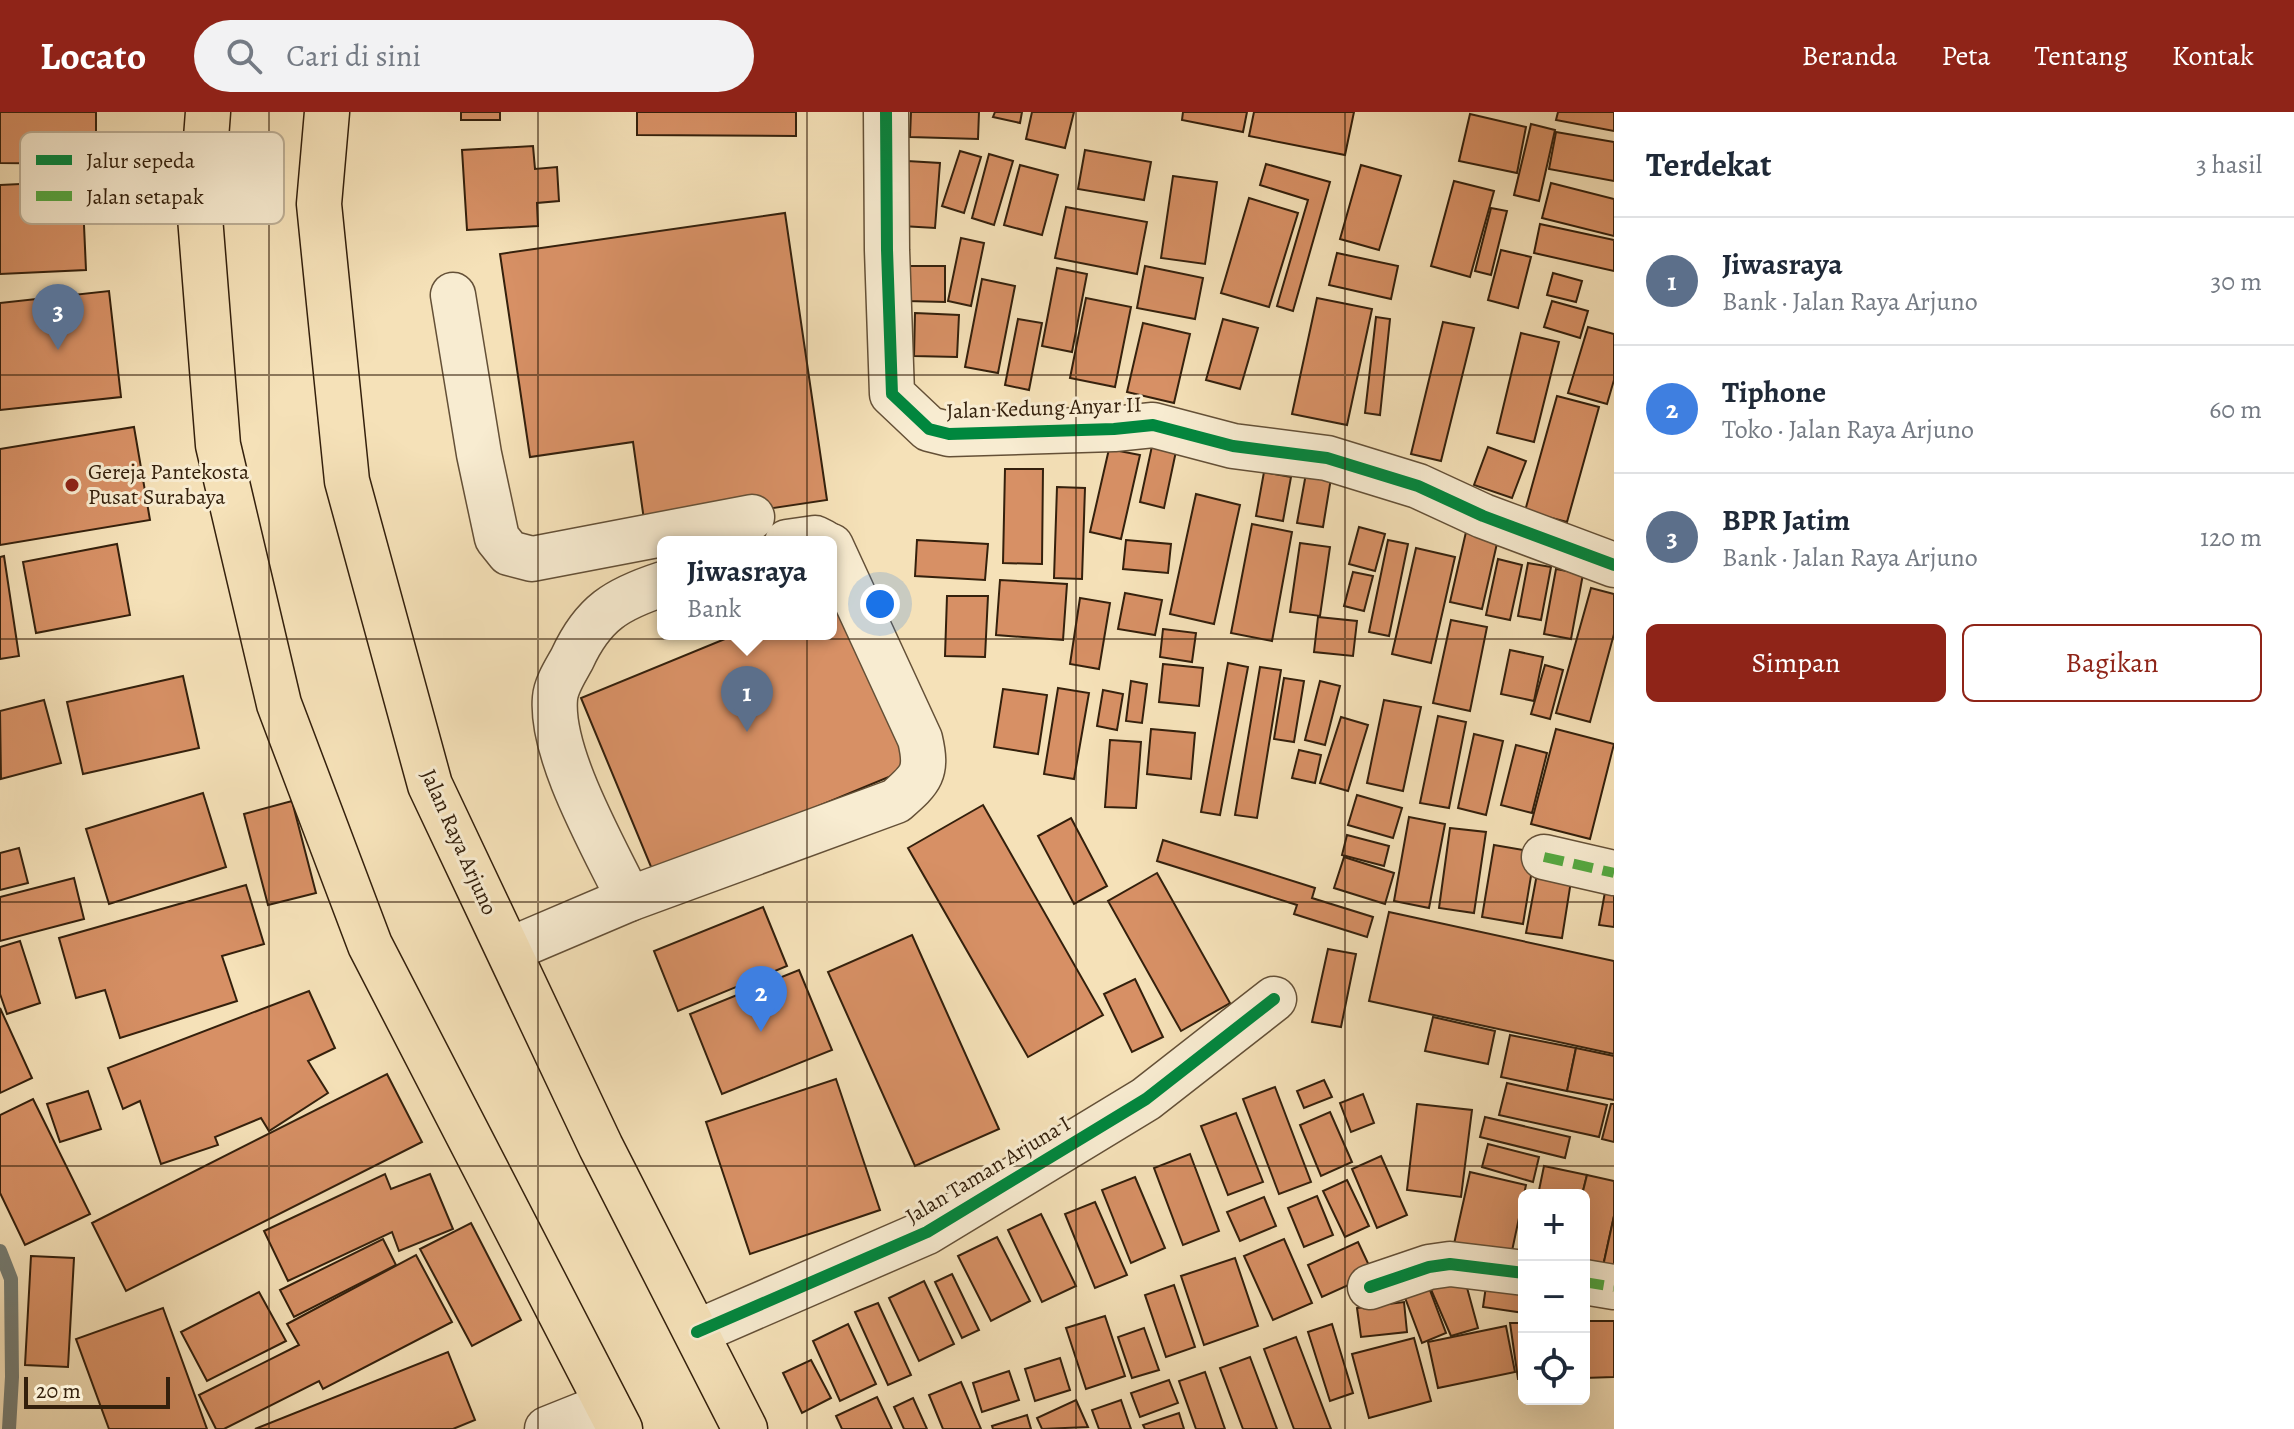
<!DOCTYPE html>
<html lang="id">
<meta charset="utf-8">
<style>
body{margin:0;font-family:Alegreya,serif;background:#f2f2f3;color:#1f2937}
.controls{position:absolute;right:24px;bottom:24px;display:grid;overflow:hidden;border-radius:12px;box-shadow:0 8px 32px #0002}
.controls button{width:72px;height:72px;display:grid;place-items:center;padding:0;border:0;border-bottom:2px solid #e0e1e3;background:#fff;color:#1f2937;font:40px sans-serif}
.scale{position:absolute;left:24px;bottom:20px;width:146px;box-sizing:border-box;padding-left:8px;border:4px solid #34200c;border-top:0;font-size:22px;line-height:28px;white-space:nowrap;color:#34200c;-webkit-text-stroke:6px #f8ecd1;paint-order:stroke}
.you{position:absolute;left:880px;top:492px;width:28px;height:28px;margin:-20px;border:6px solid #fff;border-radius:50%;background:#1a73e8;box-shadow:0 0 0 12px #1a73e833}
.badge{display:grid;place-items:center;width:52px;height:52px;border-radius:50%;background:#8f2418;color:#fff;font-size:26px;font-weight:700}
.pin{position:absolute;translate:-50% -66px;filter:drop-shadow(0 2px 4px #0008)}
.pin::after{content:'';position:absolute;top:42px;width:28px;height:24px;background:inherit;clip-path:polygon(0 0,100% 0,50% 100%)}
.popup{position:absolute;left:657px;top:424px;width:180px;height:104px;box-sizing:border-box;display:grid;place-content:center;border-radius:12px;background:#fff;filter:drop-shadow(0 2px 6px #0005);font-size:26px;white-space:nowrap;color:#747a83}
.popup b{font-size:30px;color:#1f2937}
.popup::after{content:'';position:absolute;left:50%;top:100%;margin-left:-16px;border:16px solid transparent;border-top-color:#fff}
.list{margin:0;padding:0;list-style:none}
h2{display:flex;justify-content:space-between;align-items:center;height:104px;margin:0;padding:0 32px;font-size:34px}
h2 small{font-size:26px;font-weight:400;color:#747a83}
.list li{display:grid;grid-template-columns:52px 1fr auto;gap:24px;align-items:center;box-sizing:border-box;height:128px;padding:0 32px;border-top:2px solid #e0e1e3}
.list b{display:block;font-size:30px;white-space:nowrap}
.list p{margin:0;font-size:26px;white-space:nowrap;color:#747a83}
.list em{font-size:26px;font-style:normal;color:#747a83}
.actions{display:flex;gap:16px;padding:24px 32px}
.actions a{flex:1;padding:18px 0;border:2px solid #8f2418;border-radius:12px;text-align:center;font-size:28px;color:#8f2418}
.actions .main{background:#8f2418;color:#fff}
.icon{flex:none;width:44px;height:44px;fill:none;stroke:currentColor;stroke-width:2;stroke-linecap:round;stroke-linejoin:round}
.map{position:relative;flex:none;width:1614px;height:1317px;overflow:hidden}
header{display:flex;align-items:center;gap:48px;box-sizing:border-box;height:112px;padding:0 40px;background:#8f2418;color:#fff}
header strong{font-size:38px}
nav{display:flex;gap:44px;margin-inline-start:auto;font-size:28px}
.search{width:560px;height:72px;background:#f2f2f3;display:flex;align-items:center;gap:20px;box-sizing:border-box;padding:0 28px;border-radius:44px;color:#747a83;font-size:30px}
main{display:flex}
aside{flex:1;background:#fff}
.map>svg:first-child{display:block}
</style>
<header>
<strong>Locato</strong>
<div class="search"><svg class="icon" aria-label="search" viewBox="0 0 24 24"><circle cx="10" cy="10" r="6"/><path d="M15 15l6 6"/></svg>Cari di sini</div>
<nav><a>Beranda</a><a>Peta</a><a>Tentang</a><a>Kontak</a></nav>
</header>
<main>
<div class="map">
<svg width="1614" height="1317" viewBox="0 0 1614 1317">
<rect width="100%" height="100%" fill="#f5e1b8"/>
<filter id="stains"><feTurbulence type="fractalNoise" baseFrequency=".0025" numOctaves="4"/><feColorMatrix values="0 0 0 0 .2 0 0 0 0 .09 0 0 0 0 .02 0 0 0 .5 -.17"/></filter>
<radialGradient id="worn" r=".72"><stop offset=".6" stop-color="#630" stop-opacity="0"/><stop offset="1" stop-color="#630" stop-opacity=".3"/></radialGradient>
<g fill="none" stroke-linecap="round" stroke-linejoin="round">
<polyline stroke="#757d74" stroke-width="14" points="0,1139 11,1167 12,1265 9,1317"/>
</g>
<g fill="#d79065" stroke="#34200c" stroke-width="2">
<polygon points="0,0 96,0 96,52 0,51"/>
<rect x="461" y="0" width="39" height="8"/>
<polygon points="637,0 796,0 796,24 637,23"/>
<polygon points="911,0 979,0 978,27 910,25"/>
<polygon points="995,0 1022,0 1020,11 993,5"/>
<polygon points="1032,0 1074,0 1065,36 1026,27"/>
<polygon points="1183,0 1247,0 1243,20 1182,8"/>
<polygon points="1254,0 1354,0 1345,43 1249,24"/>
<polygon points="1558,0 1614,0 1614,19 1556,8"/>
<polygon points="1470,2 1526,15 1517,61 1459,49"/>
<polygon points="1531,12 1555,18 1539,89 1514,83"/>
<polygon points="1556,20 1614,30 1614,69 1549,57"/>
<polygon points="533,34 535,57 557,55 559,89 537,91 538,114 467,118 462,38"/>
<polygon points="1085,38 1151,50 1144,88 1078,77"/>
<polygon points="960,39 981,45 964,101 942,94"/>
<polygon points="989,42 1013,49 994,113 972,106"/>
<polygon points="907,49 940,51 935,116 902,114"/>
<polygon points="1266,52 1330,70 1293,199 1277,194 1308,88 1260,73"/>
<polygon points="1020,53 1058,63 1042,123 1004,113"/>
<polygon points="1361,53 1401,64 1379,138 1340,127"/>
<polygon points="1173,64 1217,70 1205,152 1161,146"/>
<polygon points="82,69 86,158 0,162 0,73"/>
<polygon points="1454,69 1494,79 1470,165 1431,154"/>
<polygon points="1551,71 1614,87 1614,124 1542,106"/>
<polygon points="1249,86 1298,101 1269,195 1221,181"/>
<polygon points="1066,95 1147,110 1137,162 1055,146"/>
<polygon points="1491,96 1507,99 1491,163 1475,159"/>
<polygon points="785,101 827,388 645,415 633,330 530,345 500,142"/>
<polygon points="1540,112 1614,128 1614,159 1534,141"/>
<polygon points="961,126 984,131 971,194 948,189"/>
<polygon points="1501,138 1531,145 1518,196 1488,188"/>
<polygon points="1337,141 1398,154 1391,187 1329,173"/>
<polygon points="908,154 945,154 945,190 907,189"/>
<polygon points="1145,154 1203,166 1195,207 1137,196"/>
<polygon points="1057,156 1087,162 1072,240 1042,234"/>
<polygon points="1553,161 1582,169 1576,190 1547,183"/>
<polygon points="982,167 1015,174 998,261 965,255"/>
<polygon points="109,179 121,285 0,298 0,191"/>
<polygon points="1086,186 1131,195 1115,275 1070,266"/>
<polygon points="1317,186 1372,197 1347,313 1292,302"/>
<polygon points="1552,189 1588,199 1580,226 1544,215"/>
<polygon points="915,201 959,203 957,245 914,244"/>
<polygon points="1376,205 1390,207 1380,303 1365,301"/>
<polygon points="1018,207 1042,211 1029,278 1005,273"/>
<polygon points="1223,207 1258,216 1240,277 1206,268"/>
<polygon points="1443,210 1474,216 1441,349 1411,342"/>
<polygon points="1143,211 1190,222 1174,291 1127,280"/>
<polygon points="1588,215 1614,222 1614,268 1607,292 1568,281"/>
<polygon points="1521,221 1559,230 1534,330 1497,321"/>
<polygon points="1557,284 1599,295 1567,410 1525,399"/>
<polygon points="134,315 150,408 0,433 0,337"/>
<polygon points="1155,320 1179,325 1164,396 1140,390"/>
<polygon points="1488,335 1526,349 1512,386 1474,373"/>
<polygon points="1109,337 1140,343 1121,427 1090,420"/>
<polygon points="1307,356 1332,360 1323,415 1297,411"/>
<polygon points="1005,357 1043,357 1042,452 1003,451"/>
<polygon points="1264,360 1291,365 1283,409 1256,404"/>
<polygon points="1057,375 1085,376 1082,467 1054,466"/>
<polygon points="1196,382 1240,393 1214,512 1170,502"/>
<polygon points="1252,412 1292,420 1272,529 1231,521"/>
<polygon points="1359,415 1385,422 1375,459 1349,452"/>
<polygon points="1466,420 1498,427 1482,497 1450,490"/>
<polygon points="917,428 988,432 985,468 915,464"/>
<polygon points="1126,428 1171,432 1168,461 1123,457"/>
<polygon points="1388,428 1408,432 1389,524 1369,520"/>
<polygon points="1300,431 1330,435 1320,504 1290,500"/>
<polygon points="117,432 130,503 36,521 23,450"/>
<polygon points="1416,436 1455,445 1431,551 1392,542"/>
<polygon points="4,444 19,544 0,547 0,445"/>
<polygon points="1498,447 1522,453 1510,508 1486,503"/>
<polygon points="1528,451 1551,455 1541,508 1518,504"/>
<polygon points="1556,457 1583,462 1571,527 1544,522"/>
<polygon points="1353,460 1373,464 1364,499 1344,494"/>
<polygon points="1000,468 1067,472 1063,528 996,523"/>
<polygon points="1591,476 1614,482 1614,522 1590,610 1556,601"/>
<polygon points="1125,481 1162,488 1155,523 1118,517"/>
<polygon points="831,483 913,655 654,762 581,586 737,522 831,522"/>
<polygon points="947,484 988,484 985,545 945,544"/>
<polygon points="1080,486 1110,491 1099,557 1070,552"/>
<polygon points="1318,505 1357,509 1353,544 1314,540"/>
<polygon points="1451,508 1487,515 1470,599 1433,591"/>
<polygon points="1163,517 1196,521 1192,550 1160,545"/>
<polygon points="1510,538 1543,545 1534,589 1501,582"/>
<polygon points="1228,551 1248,555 1220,703 1201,700"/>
<polygon points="1163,552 1203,556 1199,594 1159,590"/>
<polygon points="1545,553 1563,558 1550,607 1531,602"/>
<polygon points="1260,555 1281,558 1257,706 1235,703"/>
<polygon points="183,564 199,636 83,662 67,590"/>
<polygon points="1284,566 1304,569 1294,630 1274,627"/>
<polygon points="1131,569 1147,572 1142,611 1126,609"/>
<polygon points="1320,569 1340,574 1325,633 1305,628"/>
<polygon points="1058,576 1089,581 1074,667 1044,662"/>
<polygon points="1003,577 1047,583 1038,642 994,635"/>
<polygon points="1103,578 1123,582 1117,618 1097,614"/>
<polygon points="44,588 61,651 1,667 0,599"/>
<polygon points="1384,588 1421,595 1403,679 1367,671"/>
<polygon points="1438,604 1466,610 1449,696 1420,691"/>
<polygon points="1341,605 1368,613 1348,679 1320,671"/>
<polygon points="1151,617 1195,621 1191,667 1147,662"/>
<polygon points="1556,617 1614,632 1590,727 1531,712"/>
<polygon points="1474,622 1503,629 1486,703 1458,696"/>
<polygon points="1110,628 1141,630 1136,696 1105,695"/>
<polygon points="1516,633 1547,641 1532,701 1501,693"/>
<polygon points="1299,638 1321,643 1315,671 1292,666"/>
<polygon points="203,681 226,755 109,792 86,717"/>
<polygon points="1357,683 1402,696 1393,726 1348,713"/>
<polygon points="292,689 316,781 268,793 244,702"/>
<polygon points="983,693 1103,903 1028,945 908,736"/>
<polygon points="1409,705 1445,712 1429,796 1394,789"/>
<polygon points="1071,706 1107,774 1074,792 1038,724"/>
<polygon points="1450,716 1486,720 1474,801 1439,796"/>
<polygon points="1347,723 1389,734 1384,754 1342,743"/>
<polygon points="1163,728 1315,776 1312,786 1373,805 1367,825 1294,802 1297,793 1157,749"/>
<polygon points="1494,733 1535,740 1523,812 1482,805"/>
<polygon points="19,736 28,771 0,778 0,741"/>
<polygon points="1344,745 1394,761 1385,792 1334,776"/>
<polygon points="1157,761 1230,891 1181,919 1108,789"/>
<polygon points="1537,762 1571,769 1562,826 1526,821"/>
<polygon points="74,766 84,807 0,829 0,785"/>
<polygon points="1607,769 1614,771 1614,815 1599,813"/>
<polygon points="246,773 264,832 222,844 237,889 120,926 105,878 76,886 59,826"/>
<polygon points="763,795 787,854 678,899 654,839"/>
<polygon points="1389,800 1614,849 1614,942 1369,889"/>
<polygon points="912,823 999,1017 915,1054 828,860"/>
<polygon points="20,829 40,891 7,902 0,882 0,835"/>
<polygon points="1328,837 1356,842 1341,915 1312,910"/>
<polygon points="799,858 832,938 722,982 690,902"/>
<polygon points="1135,867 1163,925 1132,940 1104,882"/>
<polygon points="309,879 335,936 308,949 328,981 269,1019 261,1006 215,1025 218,1033 161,1052 140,989 123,997 108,956"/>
<polygon points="0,896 32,966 0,981"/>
<polygon points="1433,905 1495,919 1488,952 1425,939"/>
<polygon points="1510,923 1576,936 1567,979 1501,965"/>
<polygon points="1576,936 1614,944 1614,988 1567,979"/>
<polygon points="387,962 422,1030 126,1179 92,1111"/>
<polygon points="836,967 880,1098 750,1142 706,1010"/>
<polygon points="1324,968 1332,985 1304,996 1297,979"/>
<polygon points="1507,971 1607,993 1599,1025 1499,1003"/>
<polygon points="1275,975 1311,1070 1279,1082 1243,987"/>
<polygon points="88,979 101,1017 60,1030 47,992"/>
<polygon points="1363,982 1374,1011 1351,1020 1340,991"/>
<polygon points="33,987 90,1102 25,1133 0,1081 0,1003"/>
<polygon points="1417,992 1472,998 1461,1085 1407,1078"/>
<polygon points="1611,992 1614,992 1614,1030 1602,1027"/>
<polygon points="1330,1000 1352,1050 1321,1064 1300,1013"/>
<polygon points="1236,1001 1263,1070 1228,1083 1201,1014"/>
<polygon points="1485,1005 1570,1025 1565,1046 1480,1025"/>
<polygon points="1488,1032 1539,1045 1533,1070 1482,1055"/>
<polygon points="1190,1042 1219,1119 1183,1133 1154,1056"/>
<polygon points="1381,1044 1407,1103 1377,1116 1352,1057"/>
<polygon points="1544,1054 1587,1063 1582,1083 1538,1083"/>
<polygon points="1470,1060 1526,1073 1509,1153 1452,1141"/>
<polygon points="385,1062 391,1077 430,1062 453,1117 399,1139 392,1120 288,1169 264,1119"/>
<polygon points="1587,1063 1614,1069 1614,1104 1600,1168 1584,1165 1582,1083"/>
<polygon points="1135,1065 1165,1136 1131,1151 1102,1078"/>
<polygon points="1347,1068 1369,1114 1345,1125 1323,1079"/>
<polygon points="1317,1084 1333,1123 1304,1135 1288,1096"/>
<polygon points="1264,1085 1276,1114 1240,1129 1227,1100"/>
<polygon points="1095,1090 1127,1163 1095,1176 1065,1102"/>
<polygon points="1041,1102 1076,1174 1042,1190 1008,1118"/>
<polygon points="1614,1104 1614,1171 1600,1168"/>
<polygon points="471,1111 521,1208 472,1234 420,1137"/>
<polygon points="997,1125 1030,1189 991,1209 958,1144"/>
<polygon points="383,1127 396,1153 294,1205 280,1178"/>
<polygon points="1284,1127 1312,1191 1273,1208 1244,1144"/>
<polygon points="1358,1130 1373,1162 1322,1185 1308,1153"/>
<polygon points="416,1143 452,1210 323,1277 319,1269 224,1317 216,1317 199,1283 299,1233 287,1212"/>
<polygon points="31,1144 74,1146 68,1255 25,1253"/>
<polygon points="1235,1146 1258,1214 1204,1233 1181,1164"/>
<polygon points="952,1162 979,1218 962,1226 935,1170"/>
<polygon points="924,1169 954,1232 919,1249 889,1186"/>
<polygon points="1466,1172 1478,1216 1451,1224 1429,1173"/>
<polygon points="1174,1173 1195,1235 1166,1245 1145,1183"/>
<polygon points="1428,1173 1446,1221 1422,1231 1404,1183"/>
<polygon points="1486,1174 1524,1179 1524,1201 1483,1195"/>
<polygon points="259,1180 286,1229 207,1269 181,1220"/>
<polygon points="1404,1190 1407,1220 1361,1225 1357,1196"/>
<polygon points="878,1191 911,1263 888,1273 855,1200"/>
<polygon points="163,1196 207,1317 109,1317 76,1227"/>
<polygon points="1105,1204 1125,1264 1086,1277 1066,1216"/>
<polygon points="1584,1209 1614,1209 1614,1265 1584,1266"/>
<polygon points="1510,1211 1524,1211 1524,1267 1518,1267"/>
<polygon points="848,1212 876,1272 840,1289 813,1229"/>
<polygon points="1332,1212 1353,1281 1330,1289 1308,1220"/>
<polygon points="1506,1214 1515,1260 1438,1276 1428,1230"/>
<polygon points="1144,1216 1159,1258 1132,1266 1118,1225"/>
<polygon points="1296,1225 1331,1317 1294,1317 1264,1237"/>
<polygon points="1414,1226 1431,1289 1369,1306 1352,1242"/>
<polygon points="448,1240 475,1308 453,1317 255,1317"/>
<polygon points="1250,1245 1277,1317 1243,1317 1220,1256"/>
<polygon points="1060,1246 1070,1278 1035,1289 1025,1257"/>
<polygon points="811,1248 831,1286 802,1301 783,1261"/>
<polygon points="1009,1259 1019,1288 982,1300 973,1271"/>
<polygon points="1205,1260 1225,1317 1196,1317 1179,1269"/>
<polygon points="1169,1268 1178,1291 1140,1305 1131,1281"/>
<polygon points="961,1270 981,1317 943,1317 929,1283"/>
<polygon points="877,1285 892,1317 842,1317 836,1304"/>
<polygon points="913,1286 927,1317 904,1317 894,1295"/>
<polygon points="1076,1288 1088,1315 1042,1317 1037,1306"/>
<polygon points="1121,1288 1131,1317 1099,1317 1092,1298"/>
<polygon points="1179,1301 1184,1317 1145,1317 1143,1313"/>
<polygon points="1027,1303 1031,1317 993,1317 992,1314"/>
</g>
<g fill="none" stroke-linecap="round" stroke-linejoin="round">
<defs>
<g id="minor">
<polyline points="886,0 887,138 892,282 929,317 949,322 1114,317 1153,313 1233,334 1327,346 1418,374 1483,404 1614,453"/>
<polyline points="453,183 479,342 497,426 509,441 532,447 752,405"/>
<polyline points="787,430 815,426 823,430"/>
<polyline points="1544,745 1614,761"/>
<path d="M629 787C604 735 550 642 555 586 556 573 566 558 572 547 593 501 617 487 663 472"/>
<path d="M509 838 629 787 896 689C921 667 928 661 920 627L831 434"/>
<polyline points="1584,1170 1614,1175"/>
<polyline points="1370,1175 1429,1155 1450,1152 1524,1161"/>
<polyline points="697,1220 927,1120 1146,987 1274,887"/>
<polyline points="547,1317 607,1293"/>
</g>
<g id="highway">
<polyline points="208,0 200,105 218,333 279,592 370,833 620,1317"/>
<polyline points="327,0 319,92 347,369 430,673 601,1035 745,1317"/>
</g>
</defs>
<use href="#minor" stroke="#645037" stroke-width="47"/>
<use href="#highway" stroke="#34200c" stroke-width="47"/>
<use href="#minor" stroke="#f8ecd1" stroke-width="44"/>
<use href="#highway" stroke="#f5e1b8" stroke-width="44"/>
<g stroke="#54aa41" stroke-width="10" stroke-dasharray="20 10" stroke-linecap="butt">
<polyline points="1544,745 1614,761"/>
<polyline points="1584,1170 1614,1175"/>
</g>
<defs>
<g id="cycleway">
<polyline points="886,0 887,138 892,282 929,317 949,322 1114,317 1153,313 1233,334 1327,346 1418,374 1483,404 1614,453"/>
<polyline points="1370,1175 1429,1155 1450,1152 1524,1161"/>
<polyline points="697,1220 927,1120 1146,987 1274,887"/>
</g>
</defs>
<use href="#cycleway" stroke="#f8ecd1" stroke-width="17"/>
<use href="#cycleway" stroke="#00873e" stroke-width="12"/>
</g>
<path fill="none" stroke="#34200c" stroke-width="2" stroke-opacity="0.55" d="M269 0V1317M538 0V1317M807 0V1317M1076 0V1317M1345 0V1317M0 263H1614M0 527H1614M0 790H1614M0 1054H1614"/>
<circle fill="#8f2418" stroke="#f8ecd1" stroke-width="3" cx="72" cy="373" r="8"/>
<g text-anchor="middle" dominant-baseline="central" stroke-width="6" stroke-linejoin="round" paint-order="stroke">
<g font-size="22" fill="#34200c" stroke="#f8ecd1">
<text transform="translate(1044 296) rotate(-2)">Jalan Kedung Anyar II</text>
<text transform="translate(459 730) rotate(66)">Jalan Raya Arjuno</text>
<text transform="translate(988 1058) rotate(-31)">Jalan Taman Arjuna I</text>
</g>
<g font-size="22" fill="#34200c" stroke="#f8ecd1" text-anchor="start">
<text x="88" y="360">Gereja Pantekosta<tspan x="88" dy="25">Pusat Surabaya</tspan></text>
</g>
</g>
<rect x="20" y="20" width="264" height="92" rx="12" fill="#f8ecd1" stroke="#bdaf96" stroke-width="2"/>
<rect x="36" y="43" width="36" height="10" fill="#00873e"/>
<rect x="36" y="79" width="36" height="10" fill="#54aa41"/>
<g font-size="22" fill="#34200c">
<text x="86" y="56">Jalur sepeda</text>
<text x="86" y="92">Jalan setapak</text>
</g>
<rect width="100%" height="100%" filter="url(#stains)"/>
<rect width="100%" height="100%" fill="url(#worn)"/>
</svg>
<div class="controls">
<button>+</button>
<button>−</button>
<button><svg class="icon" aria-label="locate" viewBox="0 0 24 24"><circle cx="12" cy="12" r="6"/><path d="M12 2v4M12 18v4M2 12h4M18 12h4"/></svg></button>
</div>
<div class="scale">20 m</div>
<div class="you"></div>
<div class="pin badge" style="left:747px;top:620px;background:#5c6f8a">1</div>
<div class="popup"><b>Jiwasraya</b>Bank</div>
<div class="pin badge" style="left:761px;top:920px;background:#3f7fe0">2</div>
<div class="pin badge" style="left:58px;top:238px;background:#5c6f8a">3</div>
</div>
<aside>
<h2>Terdekat<small>3 hasil</small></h2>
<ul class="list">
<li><span class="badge" style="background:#5c6f8a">1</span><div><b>Jiwasraya</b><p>Bank · Jalan Raya Arjuno</p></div><em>30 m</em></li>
<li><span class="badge" style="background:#3f7fe0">2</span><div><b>Tiphone</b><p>Toko · Jalan Raya Arjuno</p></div><em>60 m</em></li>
<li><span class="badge" style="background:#5c6f8a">3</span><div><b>BPR Jatim</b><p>Bank · Jalan Raya Arjuno</p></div><em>120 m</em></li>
</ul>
<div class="actions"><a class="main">Simpan</a><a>Bagikan</a></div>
</aside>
</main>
